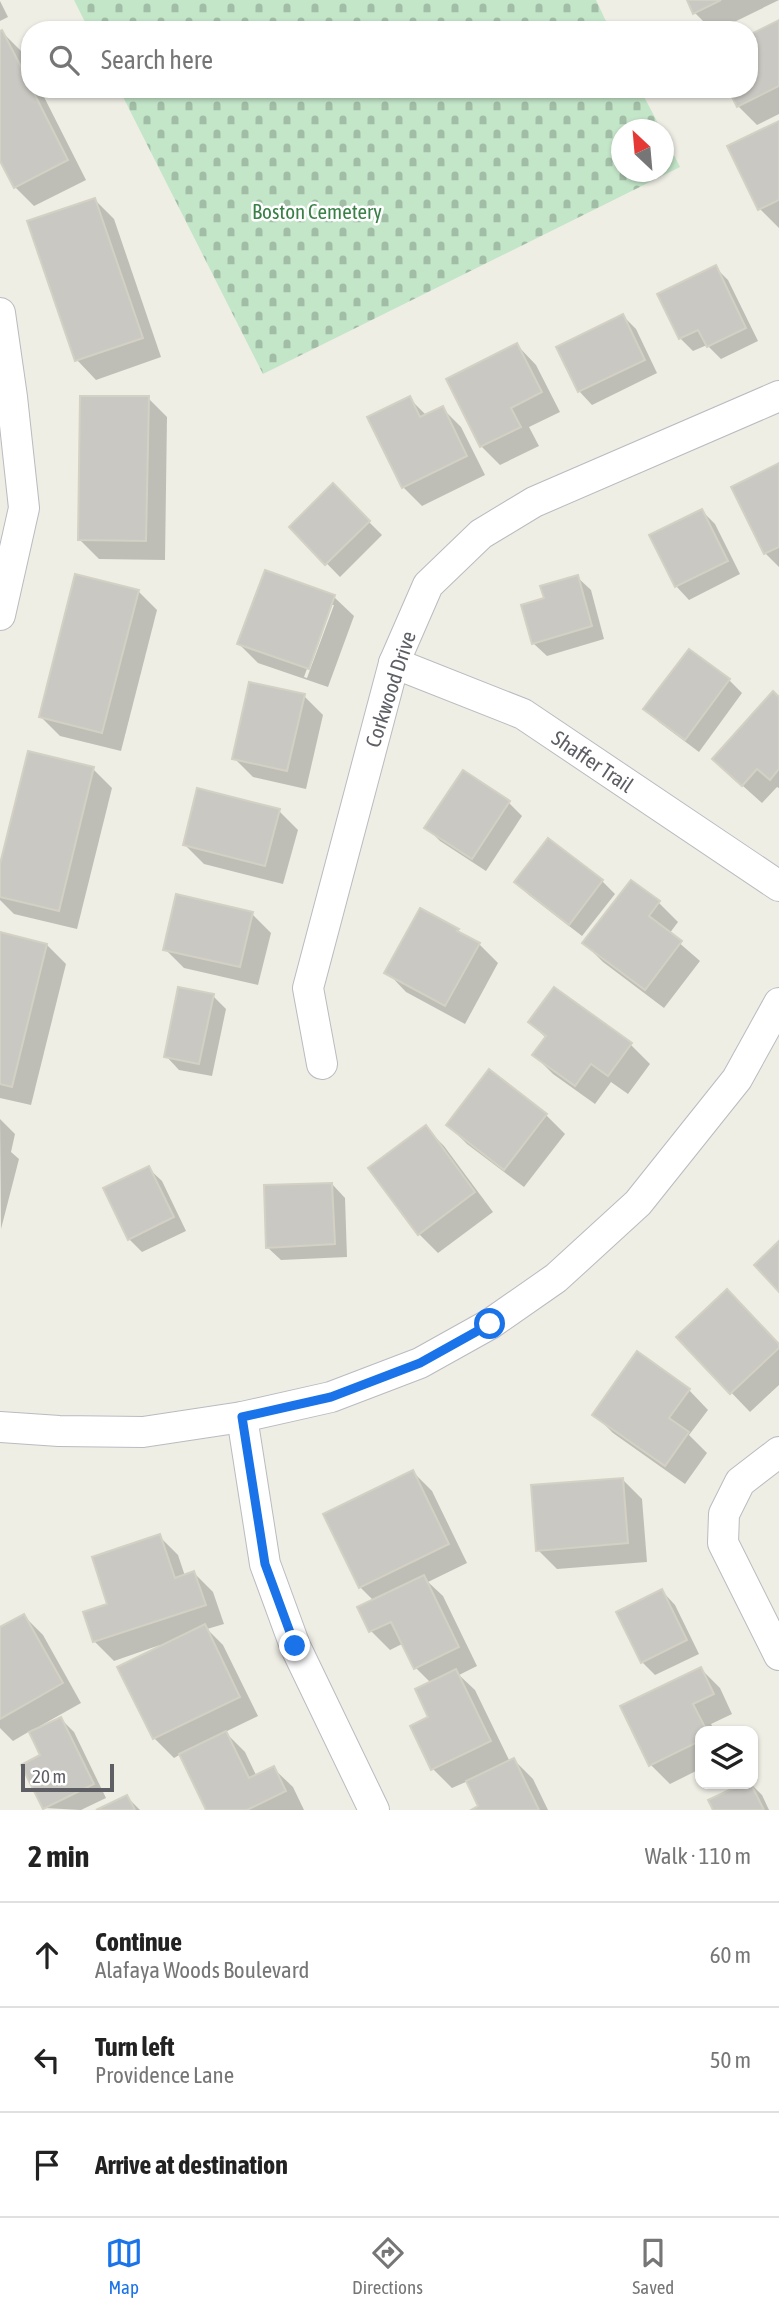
<!DOCTYPE html>
<meta charset="utf-8">
<style>
body{margin:0;font-family:"Asap Condensed",sans-serif;background:#f6f6f6;color:#222}
.controls{position:absolute;right:21px;bottom:21px;display:grid;overflow:hidden;border-radius:14px;box-shadow:0 2px 5px #0004}
.controls button{width:63px;height:63px;display:grid;place-items:center;padding:0;border:0;border-bottom:2px solid #e0e0e0;background:#fff;color:#222;font:35px sans-serif}
.compass{position:absolute;left:611px;top:119px;width:63px;height:63px;border-radius:50%;background:#fff;box-shadow:0 2px 5px #0004;rotate:334deg}
.scale{position:absolute;left:21px;bottom:18px;width:93px;box-sizing:border-box;padding-left:7px;border:4px solid #5d5f65;border-top:0;font-size:19px;line-height:24px;white-space:nowrap;color:#5d5f65;-webkit-text-stroke:5px #fff;paint-order:stroke}
.stop{position:absolute;width:21px;height:21px;margin:-16px;border:5px solid #1a73e8;border-radius:50%;background:#fff}
.stop.end{background:#1a73e8;border-color:#fff;box-shadow:0 2px 7px #0008}
.list{margin:0;padding:0;list-style:none}
h2{display:flex;justify-content:space-between;align-items:center;height:91px;margin:0;padding:0 28px;font-size:30px}
h2 small{font-size:23px;font-weight:400;color:#767676}
.list li{display:grid;grid-template-columns:46px 1fr auto;gap:21px;align-items:center;box-sizing:border-box;height:105px;padding:0 28px;border-top:2px solid #e0e0e0}
.list b{display:block;font-size:26px;white-space:nowrap}
.list p{margin:0;font-size:23px;white-space:nowrap;color:#767676}
.list em{font-size:23px;font-style:normal;color:#767676}
.icon{flex:none;width:38px;height:38px;fill:none;stroke:currentColor;stroke-width:2;stroke-linecap:round;stroke-linejoin:round}
.map{position:relative;flex:none;width:779px;height:1810px;overflow:hidden}
.search{position:absolute;background:#fff;box-shadow:0 2px 5px #0004;left:21px;right:21px;top:21px;height:77px;display:flex;align-items:center;gap:18px;box-sizing:border-box;padding:0 24px;border-radius:28px;color:#767676;font-size:26px}
.sheet{height:406px;background:#fff}
nav{display:flex;justify-content:space-around;align-items:center;box-sizing:border-box;height:98px;border-top:2px solid #e0e0e0;background:#fff;font-size:19px;color:#767676}
nav a{display:grid;justify-items:center;gap:4px}
nav .on{color:#1a73e8}
.map>svg:first-child{display:block}
</style>
<div class="map">
<svg width="779" height="1810" viewBox="0 0 779 1810">
<defs>
<pattern id="cemetery-stones" width="16" height="16" patternUnits="userSpaceOnUse" patternTransform="scale(1.75)"><rect width="16" height="16" fill="#c3e5c8"/><path d="M2 7V4a2 2 0 0 1 4 0v3zM10 15v-3a2 2 0 0 1 4 0v3z" fill="#a2bda6"/></pattern>
</defs>
<rect width="100%" height="100%" fill="#eeeee5"/>
<g fill="url(#cemetery-stones)">
<polygon points="74,0 596,0 610,30 89,30"/>
<polygon points="119,89 640,89 661,129 622,130 622,172 664,172 664,135 680,167 263,374"/>
</g>
<g fill="#0003" fill-rule="evenodd">
<polygon points="689,0 779,0 718,30 712,30 695,13"/>
<polygon points="0,1 8,17 0,21"/>
<polygon points="779,22 779,114 757,125 738,106 749,89"/>
<polygon points="2,32 21,51 30,69 30,89 40,89 86,180 34,206 15,187 0,157 0,33"/>
<polygon points="779,123 779,228 760,209 729,147"/>
<polygon points="95,200 114,219 161,357 96,380 77,360"/>
<polygon points="715,267 728,280 758,341 721,359 707,345 693,351 680,338"/>
<polygon points="623,316 636,329 657,373 592,405 579,391 558,348"/>
<polygon points="517,345 536,365 560,412 529,427 539,446 500,465 481,446"/>
<polygon points="148,398 167,417 165,560 99,559 80,540"/>
<polygon points="409,398 427,416 442,408 461,427 485,475 422,506 403,487"/>
<polygon points="779,465 779,567 765,553"/>
<polygon points="333,486 382,535 340,577 291,527"/>
<polygon points="702,511 715,524 740,574 689,600 676,586"/>
<path d="M266 572 334 597 354 616 328 687 258 663 239 644ZM330 605H334L307 678 304 677Z"/>
<polygon points="577,577 591,590 604,639 547,656 533,643 546,599"/>
<polygon points="138,591 157,610 121,751 60,736 41,717"/>
<polygon points="729,680 742,693 699,752 659,722 646,709"/>
<polygon points="304,696 323,715 306,789 253,777 234,758"/>
<polygon points="779,699 779,788 777,787 762,803 734,778"/>
<polygon points="93,769 112,788 77,929 14,914 0,900 0,872"/>
<polygon points="463,772 509,803 522,816 486,871 440,841 427,828"/>
<polygon points="279,811 298,830 283,884 204,864 185,845"/>
<polygon points="602,881 615,894 582,936 529,895 516,882"/>
<polygon points="659,903 678,922 669,934 700,961 664,1008 603,962 584,943"/>
<polygon points="252,914 271,933 258,985 184,968 165,949"/>
<polygon points="458,930 464,937 479,944 498,963 465,1024 406,992 387,972"/>
<polygon points="0,934 47,945 66,964 31,1105 0,1098"/>
<polygon points="555,990 631,1045 650,1064 628,1094 611,1082 595,1104 553,1074 534,1055 546,1038 530,1022"/>
<polygon points="213,996 226,1009 212,1076 179,1070 166,1056"/>
<polygon points="546,1115 565,1134 524,1187 467,1144 448,1125"/>
<polygon points="0,1119 15,1134 11,1152 19,1159 1,1229"/>
<polygon points="425,1127 444,1146 493,1212 438,1253 419,1234"/>
<polygon points="148,1168 162,1181 186,1231 142,1252 129,1239"/>
<polygon points="332,1184 345,1198 347,1257 281,1260 267,1247"/>
<polygon points="678,1337 779,1345 779,1385 750,1412"/>
<polygon points="689,1390 708,1410 689,1435 707,1453 685,1484 613,1433 594,1414"/>
<polygon points="413,1472 432,1491 467,1563 428,1582 443,1596 477,1666 459,1675 475,1690 510,1762 514,1760 533,1779 548,1810 475,1810 481,1807 468,1781 452,1788 433,1769 412,1726 430,1717 431,1683 416,1668 404,1643 390,1650 371,1631 359,1608 374,1601 360,1587"/>
<polygon points="622,1479 642,1499 647,1562 557,1569 538,1550"/>
<polygon points="159,1536 178,1555 185,1576 194,1573 213,1592 224,1624 207,1629 223,1645 258,1716 225,1732 245,1752 257,1777 273,1768 293,1787 304,1810 208,1810 181,1754 174,1758 154,1738 120,1667 161,1647 160,1645 114,1661 95,1642 85,1613 110,1605"/>
<polygon points="662,1591 675,1605 699,1654 655,1675 642,1662"/>
<polygon points="24,1616 43,1635 81,1703 40,1726 42,1728 61,1719 74,1732 106,1798 81,1810 44,1808 43,1756 30,1731 13,1741 0,1728 0,1629"/>
<polygon points="701,1669 720,1688 732,1714 711,1724 715,1731 700,1731 700,1769 670,1784 651,1765"/>
<polygon points="746,1784 751,1784 762,1795 769,1810 715,1810 710,1801"/>
<polygon points="127,1797 140,1810 100,1810"/>
</g>
<g fill="#cac8c2" stroke="#d3d1c4" stroke-width="2">
<polygon points="687,0 721,0 693,14"/>
<polygon points="779,20 779,86 737,107 728,89 749,89 749,35"/>
<polygon points="2,30 30,84 30,89 32,89 68,160 14,188 0,161 0,31"/>
<polygon points="779,121 779,200 758,210 727,146"/>
<polygon points="95,198 143,338 75,361 27,221"/>
<polygon points="716,265 746,328 707,347 698,330 679,339 657,294"/>
<polygon points="623,314 645,360 578,392 556,347"/>
<polygon points="517,343 542,392 511,408 521,427 480,447 446,379"/>
<polygon points="80,396 149,396 146,541 78,540"/>
<polygon points="410,396 420,417 443,406 467,456 402,488 367,417"/>
<polygon points="779,463 779,547 764,554 731,487"/>
<polygon points="333,483 370,521 325,565 289,527"/>
<polygon points="702,509 728,561 675,587 649,535"/>
<polygon points="265,570 335,595 309,669 237,644"/>
<polygon points="75,574 139,590 102,733 39,717"/>
<polygon points="578,575 592,626 532,644 521,605 544,598 540,586"/>
<polygon points="689,649 730,679 685,740 643,709"/>
<polygon points="249,682 305,694 287,771 232,759"/>
<polygon points="773,691 779,697 779,769 770,780 757,769 742,786 712,759"/>
<polygon points="28,751 94,767 59,911 0,897 0,864"/>
<polygon points="463,770 510,801 472,859 424,828"/>
<polygon points="197,788 280,809 265,866 183,845"/>
<polygon points="548,838 603,880 569,925 514,882"/>
<polygon points="631,880 660,901 649,916 682,941 645,990 582,943"/>
<polygon points="176,894 253,912 240,967 163,950"/>
<polygon points="420,908 459,929 457,931 480,943 445,1006 384,973"/>
<polygon points="0,932 47,944 12,1087 0,1084"/>
<polygon points="178,987 214,994 199,1064 164,1057"/>
<polygon points="554,987 632,1043 608,1076 591,1064 575,1086 532,1055 546,1036 528,1022"/>
<polygon points="489,1069 547,1114 504,1170 446,1125"/>
<polygon points="426,1125 475,1192 418,1235 368,1168"/>
<polygon points="149,1166 174,1217 128,1240 103,1188"/>
<polygon points="332,1183 335,1244 266,1248 264,1185"/>
<polygon points="779,1241 779,1292 754,1265"/>
<polygon points="727,1289 779,1344 779,1348 730,1394 676,1337"/>
<polygon points="637,1351 690,1389 669,1418 689,1432 665,1466 592,1415"/>
<polygon points="413,1470 449,1544 359,1588 323,1514"/>
<polygon points="623,1478 628,1543 536,1551 531,1485"/>
<polygon points="160,1534 175,1578 194,1571 206,1605 93,1642 83,1612 107,1604 92,1557"/>
<polygon points="424,1575 459,1647 414,1669 391,1622 369,1632 357,1607"/>
<polygon points="662,1589 687,1640 641,1663 616,1612"/>
<polygon points="24,1614 63,1683 0,1719 0,1627"/>
<polygon points="205,1624 240,1697 153,1739 117,1667"/>
<polygon points="701,1667 714,1694 693,1704 707,1731 700,1731 700,1741 649,1766 620,1706"/>
<polygon points="456,1669 491,1741 431,1770 410,1726 428,1717 415,1689"/>
<polygon points="61,1717 94,1784 43,1809 21,1765 40,1755 29,1732"/>
<polygon points="226,1731 249,1778 274,1766 286,1791 247,1810 206,1810 179,1754"/>
<polygon points="514,1758 539,1810 471,1810 478,1806 466,1781"/>
<polygon points="742,1784 751,1784 764,1810 713,1810 708,1800"/>
<polygon points="127,1795 135,1810 96,1810"/>
</g>
<g fill="none" stroke-linecap="round" stroke-linejoin="round">
<defs>
<g id="minor">
<polyline points="0,313 12,397 24,508 0,615"/>
<polyline points="394,663 523,714 779,886"/>
<polyline points="322,1064 308,988 394,663 428,585 481,534 534,502 779,396"/>
<polyline points="242,1417 265,1564 295,1646 374,1810"/>
<polyline points="0,1427 59,1431 143,1432 242,1417 331,1397 420,1363 490,1324 556,1278 638,1203 737,1079 779,1003"/>
<polyline points="779,1452 740,1482 724,1514 723,1543 779,1655"/>
</g>
</defs>
<use href="#minor" stroke="#babbc0" stroke-width="32"/>
<use href="#minor" stroke="#fff" stroke-width="30"/>
</g>
<g fill="none" stroke-linecap="round" stroke-linejoin="round">
<polyline stroke="#1a73e8" stroke-width="9" points="295,1646 265,1564 242,1417 331,1397 420,1363 490,1324"/>
</g>
<g text-anchor="middle" dominant-baseline="central" stroke-width="5" stroke-linejoin="round" paint-order="stroke">
<g font-size="21" fill="#398047" stroke="#fff">
<text x="317" y="211">Boston Cemetery</text>
</g>
<g font-size="21" fill="#5d5f65" stroke="#fff">
<text transform="translate(390 689) rotate(-72)">Corkwood Drive</text>
<text transform="translate(593 761) rotate(34)">Shaffer Trail</text>
</g>
</g>
</svg>
<div class="controls">
<button><svg class="icon" aria-label="layers" viewBox="0 0 24 24"><path d="M12 4l9 5-9 5-9-5zM3 14l9 5 9-5"/></svg></button>
</div>
<svg class="compass" viewBox="-18 -18 36 36"><path d="M0-13l5 13h-10z" fill="#e53935"/><path d="M0 13l5-13h-10z" fill="#767676"/></svg>
<div class="scale">20 m</div>
<div class="stop" style="left:490px;top:1324px"></div>
<div class="stop end" style="left:295px;top:1646px"></div>
<div class="search"><svg class="icon" aria-label="search" viewBox="0 0 24 24"><circle cx="10" cy="10" r="6"/><path d="M15 15l6 6"/></svg>Search here</div>
</div>
<section class="sheet">
<h2>2 min<small>Walk · 110 m</small></h2>
<ul class="list">
<li><svg class="icon" aria-label="ahead" viewBox="0 0 24 24"><path d="M12 20V5M6 11l6-6 6 6"/></svg><div><b>Continue</b><p>Alafaya Woods Boulevard</p></div><em>60 m</em></li>
<li><svg class="icon" aria-label="left" viewBox="0 0 24 24"><path d="M17 20v-9H6M10 6l-5 5 5 5"/></svg><div><b>Turn left</b><p>Providence Lane</p></div><em>50 m</em></li>
<li><svg class="icon" aria-label="arrive" viewBox="0 0 24 24"><path d="M6 21V4h12l-3 4 3 4H6"/></svg><div><b>Arrive at destination</b></div></li>
</ul>
</section>
<nav>
<a class="on"><svg class="icon" aria-label="map" viewBox="0 0 24 24"><path d="M3 6l6-2 6 2 6-2v14l-6 2-6-2-6 2zM9 4v14M15 6v14"/></svg>Map</a>
<a><svg class="icon" aria-label="directions" viewBox="0 0 24 24"><path d="M12 3l9 9-9 9-9-9zM9 14v-3h6M13 9l2 2-2 2"/></svg>Directions</a>
<a><svg class="icon" aria-label="saved" viewBox="0 0 24 24"><path d="M7 4h10v16l-5-4-5 4z"/></svg>Saved</a>
</nav>
